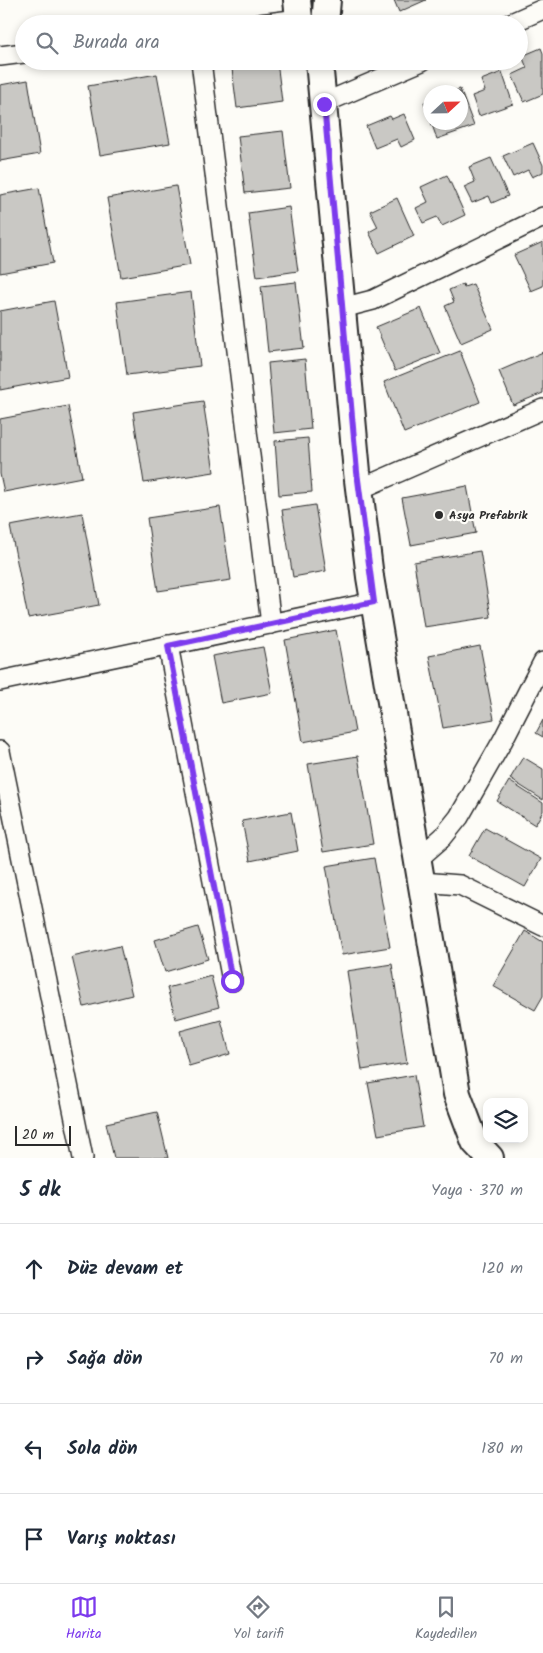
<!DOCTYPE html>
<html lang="tr">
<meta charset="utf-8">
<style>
body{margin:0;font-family:Kalam,sans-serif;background:#f6f6f7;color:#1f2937}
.controls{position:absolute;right:15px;bottom:15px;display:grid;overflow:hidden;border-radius:10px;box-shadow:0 2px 8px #0003}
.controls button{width:45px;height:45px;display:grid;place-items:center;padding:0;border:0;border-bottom:1px solid #e0e1e3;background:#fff;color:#1f2937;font:25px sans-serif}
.compass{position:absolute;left:423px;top:85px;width:45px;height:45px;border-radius:50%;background:#fff;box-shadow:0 2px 8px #0003;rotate:68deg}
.scale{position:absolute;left:15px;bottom:12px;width:56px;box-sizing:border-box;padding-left:5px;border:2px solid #2b2b2b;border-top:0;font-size:14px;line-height:18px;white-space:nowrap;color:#2b2b2b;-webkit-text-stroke:4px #fdfcf7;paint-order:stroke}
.stop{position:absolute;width:15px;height:15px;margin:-11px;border:4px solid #7c3aed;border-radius:50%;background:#fff}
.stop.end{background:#7c3aed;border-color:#fff;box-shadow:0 1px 5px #0008}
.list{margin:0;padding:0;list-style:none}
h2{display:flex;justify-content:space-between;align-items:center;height:65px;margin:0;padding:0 20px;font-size:21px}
h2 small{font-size:16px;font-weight:400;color:#747a83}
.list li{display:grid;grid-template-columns:32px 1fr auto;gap:15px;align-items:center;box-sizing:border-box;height:90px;padding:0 20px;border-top:1px solid #e0e1e3}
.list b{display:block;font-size:19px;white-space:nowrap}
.list em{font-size:16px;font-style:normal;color:#747a83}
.icon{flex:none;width:28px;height:28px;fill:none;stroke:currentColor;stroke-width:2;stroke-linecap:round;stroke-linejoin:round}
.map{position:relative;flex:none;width:543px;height:1158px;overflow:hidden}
.search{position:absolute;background:#fff;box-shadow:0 2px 8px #0003;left:15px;right:15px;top:15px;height:55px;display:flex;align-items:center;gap:12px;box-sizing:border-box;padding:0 18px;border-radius:28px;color:#747a83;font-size:19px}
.sheet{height:425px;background:#fff}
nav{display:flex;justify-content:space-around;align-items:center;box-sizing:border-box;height:70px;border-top:1px solid #e0e1e3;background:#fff;font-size:14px;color:#747a83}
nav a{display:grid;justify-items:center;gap:2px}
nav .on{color:#7c3aed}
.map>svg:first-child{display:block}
</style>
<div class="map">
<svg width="543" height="1158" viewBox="0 0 543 1158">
<rect width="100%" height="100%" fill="#fdfcf7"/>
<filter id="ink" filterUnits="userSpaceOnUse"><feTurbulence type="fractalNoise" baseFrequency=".02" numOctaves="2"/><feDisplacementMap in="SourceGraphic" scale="10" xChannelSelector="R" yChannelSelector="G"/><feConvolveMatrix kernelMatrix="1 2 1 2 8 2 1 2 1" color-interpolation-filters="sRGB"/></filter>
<g filter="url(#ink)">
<g fill="#c9c8c4" stroke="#2b2b2b">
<polygon points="394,0 426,0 399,12"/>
<polygon points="541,48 543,53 543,94 524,102 512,75 527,68 522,56"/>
<polygon points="231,61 277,61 282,102 237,108"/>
<polygon points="502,72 513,104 479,116 472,96 485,91 481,80"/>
<polygon points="157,74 170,143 100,155 88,86"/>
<polygon points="28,80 40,154 0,161 0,85"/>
<polygon points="460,89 474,126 437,139 431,122 460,122 460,92 450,92"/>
<polygon points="430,100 430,121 424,102"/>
<polygon points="404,114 415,140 401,147 397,139 375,148 366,126 390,116 392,119"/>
<polygon points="283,131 290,188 245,193 238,136"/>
<polygon points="533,143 543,165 543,172 532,177 528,170 513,177 503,156"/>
<polygon points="491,158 508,196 492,203 489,196 472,203 464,187 475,182 469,167"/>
<polygon points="447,175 465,215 442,226 437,217 423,223 416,208 428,202 421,187"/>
<polygon points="176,186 190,265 121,277 107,198"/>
<polygon points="39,188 53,263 0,273 0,195"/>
<polygon points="397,198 414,236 379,253 369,232 378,227 370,211"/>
<polygon points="289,207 298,271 257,277 248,213"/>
<polygon points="543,242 543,286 531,291 514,255"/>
<polygon points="296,282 304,348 268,352 261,286"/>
<polygon points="463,284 464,287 473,284 493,329 461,343 445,306 454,302 449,290"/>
<polygon points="191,292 200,366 127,375 117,302"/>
<polygon points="54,301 68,377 0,390 0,311"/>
<polygon points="421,308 440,353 395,371 376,327"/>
<polygon points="460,351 480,402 404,433 384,382"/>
<polygon points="543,352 543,393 513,405 499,371"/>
<polygon points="305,359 311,429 274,433 268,363"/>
<polygon points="203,401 214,472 144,483 133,412"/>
<polygon points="68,406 82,477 4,492 0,474 0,419"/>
<polygon points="308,438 312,492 279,495 275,441"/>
<polygon points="467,486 476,533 411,545 402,498"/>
<polygon points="315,505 326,571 293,577 282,510"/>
<polygon points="220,507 231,580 158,591 147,518"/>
<polygon points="82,513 99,605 28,618 10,526"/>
<polygon points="480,551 491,617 424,627 414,562"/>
<polygon points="336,630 355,732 303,742 285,640"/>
<polygon points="480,646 494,719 443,728 429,656"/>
<polygon points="263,647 272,693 221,703 212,656"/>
<polygon points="543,720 543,737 536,733"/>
<polygon points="358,756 373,844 323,852 308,764"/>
<polygon points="523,757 543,769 543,800 510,779"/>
<polygon points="509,781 543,803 543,811 535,825 497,801"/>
<polygon points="291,812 298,851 250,861 242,821"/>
<polygon points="485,828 541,859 525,887 469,856"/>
<polygon points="374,858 390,947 342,955 326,866"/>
<polygon points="198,927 208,959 165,972 155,940"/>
<polygon points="525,931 543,942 543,996 535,1010 493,986"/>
<polygon points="120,946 132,995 84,1007 72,957"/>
<polygon points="392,964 407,1063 362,1070 347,971"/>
<polygon points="211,976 219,1007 176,1019 167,988"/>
<polygon points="221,1020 230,1054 189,1066 180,1031"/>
<polygon points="414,1075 423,1127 378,1135 368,1083"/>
<polygon points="157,1112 168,1158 114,1158 106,1123"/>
</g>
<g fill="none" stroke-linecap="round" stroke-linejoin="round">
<defs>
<g id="street">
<polyline points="260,24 299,19"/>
<polyline points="509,24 543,9"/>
<polyline points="0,56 24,53"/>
<polyline points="201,61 271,624"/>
<polyline points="324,103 422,61"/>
<polyline points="342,308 373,300 543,217"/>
<polyline points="360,489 543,409"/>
<polyline points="168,645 232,981"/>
<polyline points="0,681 374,602"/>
<polyline points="0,751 83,1158"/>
<polyline points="418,859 443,837 459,817 503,740 543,662"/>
<polyline points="422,882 460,885 543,926"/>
</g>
<g id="secondary">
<polyline points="297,0 299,19 302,24"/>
<polyline points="325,24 327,0"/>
<polyline points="319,61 357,472 370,577 457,1094 475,1142 490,1158"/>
</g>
</defs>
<use href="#street" stroke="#2b2b2b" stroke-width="22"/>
<use href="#secondary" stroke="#2b2b2b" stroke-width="30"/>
<use href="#street" stroke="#fdfcf7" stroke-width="19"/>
<use href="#secondary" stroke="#fdfcf7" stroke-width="26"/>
</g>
</g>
<g fill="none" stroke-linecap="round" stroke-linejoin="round" filter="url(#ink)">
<polyline stroke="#7c3aed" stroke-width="6" points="232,981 168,646 374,602 357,472 324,104"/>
</g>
<circle fill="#2b2b2b" stroke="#fdfcf7" stroke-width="2" cx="439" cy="515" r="5"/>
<g text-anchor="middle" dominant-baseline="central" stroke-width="4.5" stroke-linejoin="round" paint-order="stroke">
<g font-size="12" font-weight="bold" fill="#2b2b2b" stroke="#fdfcf7" text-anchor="start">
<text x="449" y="515">Asya Prefabrik</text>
</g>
</g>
</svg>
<div class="controls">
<button><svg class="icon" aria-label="layers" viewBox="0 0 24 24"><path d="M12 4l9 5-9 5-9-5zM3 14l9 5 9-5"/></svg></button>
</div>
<svg class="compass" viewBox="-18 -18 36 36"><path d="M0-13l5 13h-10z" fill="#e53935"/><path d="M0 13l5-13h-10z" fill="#747a83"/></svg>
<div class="scale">20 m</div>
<div class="stop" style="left:232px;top:981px"></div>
<div class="stop end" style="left:324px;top:104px"></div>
<div class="search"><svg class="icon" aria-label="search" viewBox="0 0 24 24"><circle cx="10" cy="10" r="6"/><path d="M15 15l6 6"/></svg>Burada ara</div>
</div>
<section class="sheet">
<h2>5 dk<small>Yaya · 370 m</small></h2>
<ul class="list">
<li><svg class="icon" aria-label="ahead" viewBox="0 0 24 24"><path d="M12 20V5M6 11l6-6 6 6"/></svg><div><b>Düz devam et</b></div><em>120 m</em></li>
<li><svg class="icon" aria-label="right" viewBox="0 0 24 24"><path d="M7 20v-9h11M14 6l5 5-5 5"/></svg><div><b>Sağa dön</b></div><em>70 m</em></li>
<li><svg class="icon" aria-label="left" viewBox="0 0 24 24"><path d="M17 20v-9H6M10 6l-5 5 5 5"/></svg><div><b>Sola dön</b></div><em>180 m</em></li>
<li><svg class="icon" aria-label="arrive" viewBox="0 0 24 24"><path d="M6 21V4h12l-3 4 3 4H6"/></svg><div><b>Varış noktası</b></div></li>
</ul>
</section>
<nav>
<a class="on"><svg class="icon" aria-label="map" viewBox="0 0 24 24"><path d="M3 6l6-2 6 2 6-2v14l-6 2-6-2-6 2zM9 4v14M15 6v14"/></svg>Harita</a>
<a><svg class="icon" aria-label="directions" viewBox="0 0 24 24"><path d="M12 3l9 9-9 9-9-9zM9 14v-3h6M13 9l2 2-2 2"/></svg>Yol tarifi</a>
<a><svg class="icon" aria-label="saved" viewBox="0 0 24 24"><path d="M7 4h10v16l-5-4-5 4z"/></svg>Kaydedilen</a>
</nav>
